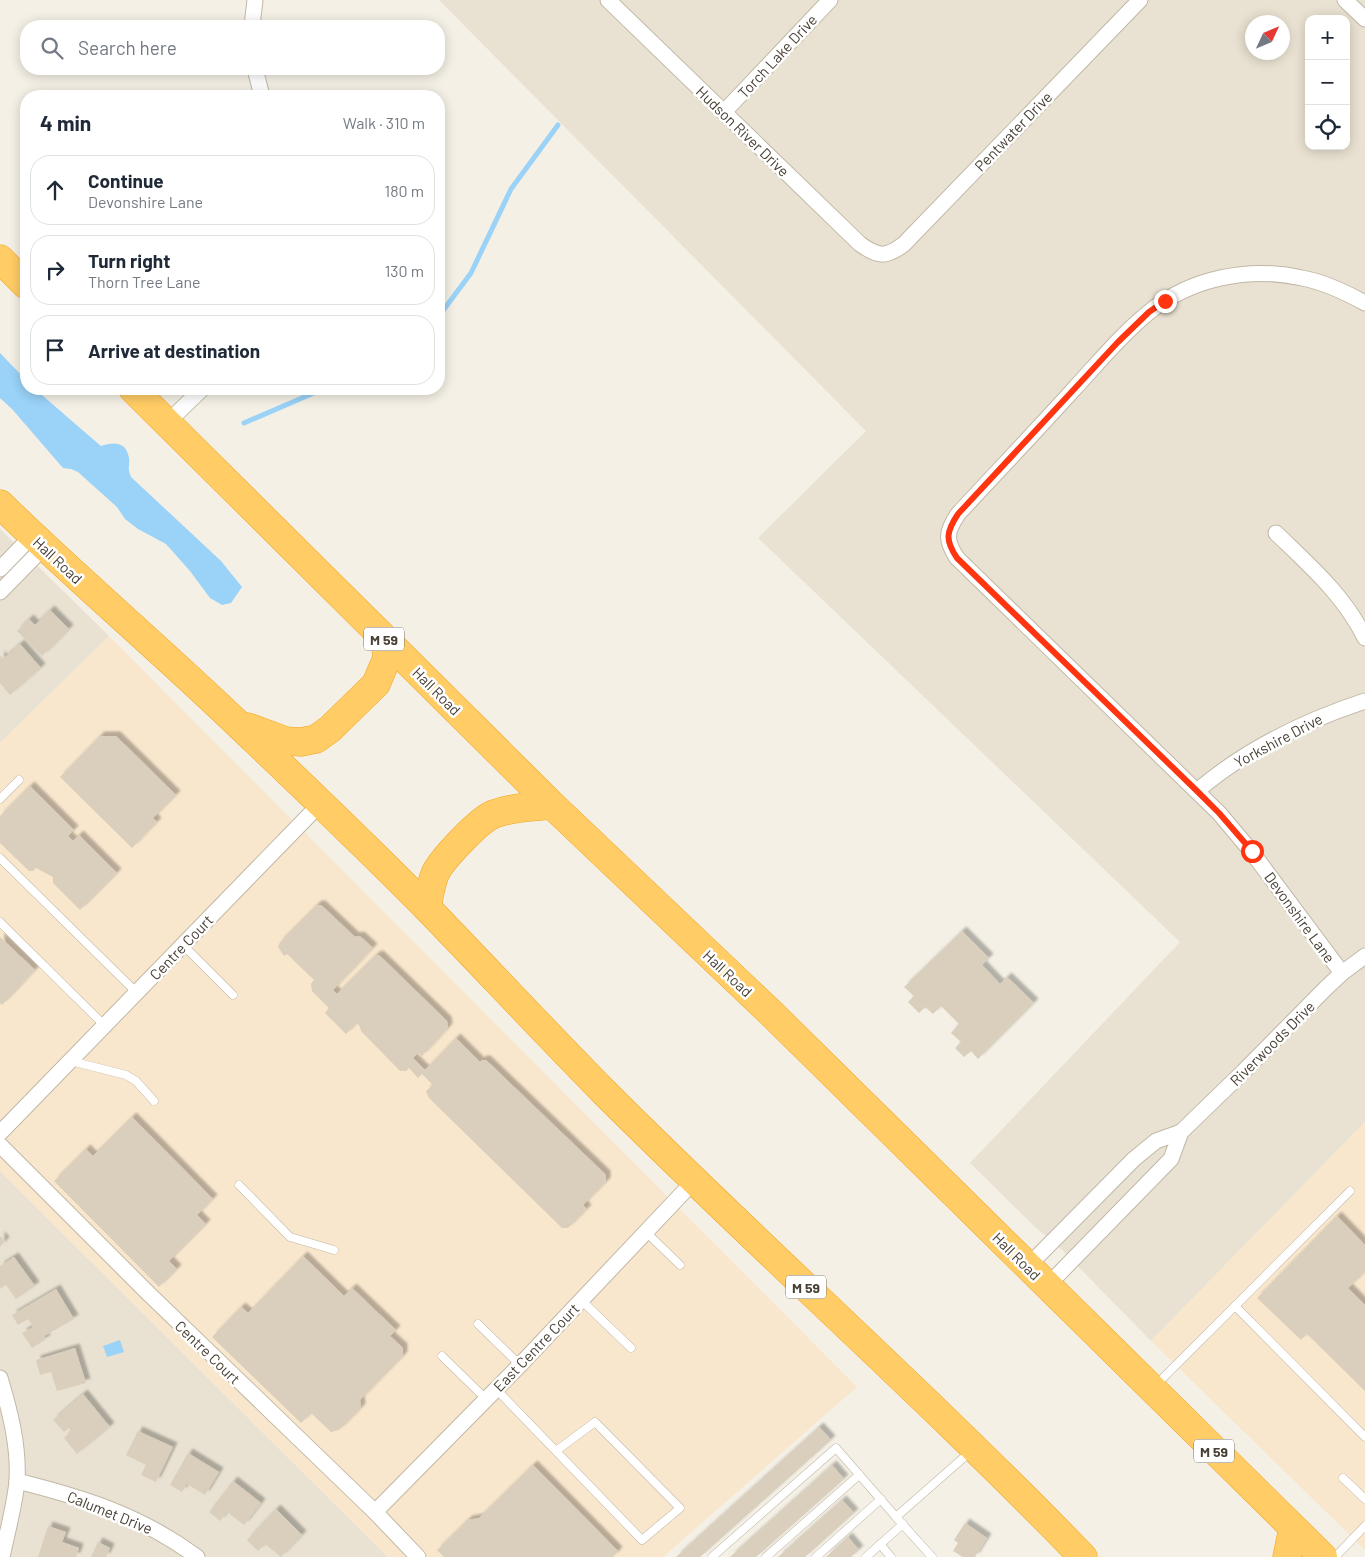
<!DOCTYPE html>
<meta charset="utf-8">
<style>
body{margin:0;font-family:Barlow,sans-serif;background:#f6f6f7;color:#1f2937}
.controls{position:absolute;right:15px;top:15px;display:grid;overflow:hidden;border-radius:10px;box-shadow:0 2px 12px #0003}
.controls button{width:45px;height:45px;display:grid;place-items:center;padding:0;border:0;border-bottom:1px solid #e0e1e3;background:#fff;color:#1f2937;font:25px sans-serif}
.compass{position:absolute;left:1245px;top:15px;width:45px;height:45px;border-radius:50%;background:#fff;box-shadow:0 2px 12px #0003;rotate:46deg}
.stop{position:absolute;width:15px;height:15px;margin:-11px;border:4px solid #ff3511;border-radius:50%;background:#fff}
.stop.end{background:#ff3511;border-color:#fff;box-shadow:0 1px 5px #0008}
.list{margin:0;padding:0;list-style:none}
h2{display:flex;justify-content:space-between;align-items:center;height:65px;margin:0;padding:0 20px;font-size:21px}
h2 small{font-size:16px;font-weight:400;color:#747a83}
.list li{display:grid;grid-template-columns:32px 1fr auto;gap:15px;align-items:center;box-sizing:border-box;height:70px;margin:0 10px 10px;padding:0 10px;border:1px solid #e0e1e3;border-radius:20px}
.list b{display:block;font-size:19px;white-space:nowrap}
.list p{margin:0;font-size:16px;white-space:nowrap;color:#747a83}
.list em{font-size:16px;font-style:normal;color:#747a83}
.icon{flex:none;width:28px;height:28px;fill:none;stroke:currentColor;stroke-width:2;stroke-linecap:round;stroke-linejoin:round}
.map{position:relative;flex:none;width:1365px;height:1557px;overflow:hidden}
.search{position:absolute;background:#fff;box-shadow:0 2px 12px #0003;left:20px;top:20px;width:425px;height:55px;display:flex;align-items:center;gap:12px;box-sizing:border-box;padding:0 18px;border-radius:20px;color:#747a83;font-size:19px}
.panel{position:absolute;background:#fff;box-shadow:0 2px 12px #0003;left:20px;top:90px;width:425px;height:305px;border-radius:20px}
.map>svg:first-child{display:block}
</style>
<div class="map">
<svg width="1365" height="1557" viewBox="0 0 1365 1557">
<defs>
<filter id="shadow"><feDropShadow dx="4.5" dy="-4.5" stdDeviation="1" flood-color="#0004"/></filter>
</defs>
<rect width="100%" height="100%" fill="#f4f0e5"/>
<g fill="#e9e2d2" fill-rule="evenodd">
<path d="M439 0H1365V1122L1151 1341 1058 1246 1035 1227 970 1163 1180 942 758 538 866 431ZM1309 19H1346V146H1309ZM1252 22H1282V52H1252Z"/>
<polygon points="0,529 109,636 0,743"/>
<polygon points="0,1171 388,1557 0,1557"/>
</g>
<g fill="#f9e7cd">
<polygon points="109,636 857,1387 663,1557 388,1557 0,1171 0,743"/>
<polygon points="1365,1122 1365,1550 1151,1341"/>
</g>
<g fill="#9ad2f8">
<path d="M0 353 26 380V389H35L95 441 101 446C113 442 126 441 129 458 130 466 127 468 131 477L221 561 242 587 231 603 222 605 210 598 190 571 166 544 138 529 125 519 117 507 78 472 71 469 63 468 12 409 0 398Z"/>
<polygon points="120,1340 124,1352 107,1357 103,1346"/>
</g>
<g fill="none" stroke-linecap="round" stroke-linejoin="round">
<g stroke="#9ad2f8" stroke-width="5">
<polyline points="439,316 471,273 511,189 558,125"/>
<polyline points="244,423 323,389"/>
</g>
</g>
<g fill="#dacebc" filter="url(#shadow)">
<polygon points="50,610 69,629 42,656 17,631 29,619 35,625"/>
<polygon points="20,644 41,668 10,695 0,683 0,655 3,659"/>
<polygon points="100,736 116,736 176,795 153,818 157,822 132,848 60,777"/>
<polygon points="30,786 74,830 68,836 73,841 79,835 117,873 80,910 53,883 53,877 36,868 33,871 29,871 0,843 0,816"/>
<polygon points="317,905 321,905 355,937 358,936 361,937 373,948 333,990 337,994 375,956 379,955 447,1021 448,1028 422,1056 417,1054 413,1058 425,1070 456,1038 480,1062 482,1060 486,1060 606,1175 606,1182 583,1205 587,1209 568,1228 562,1228 429,1098 426,1091 433,1085 422,1074 418,1078 409,1068 406,1071 400,1071 361,1031 360,1027 357,1023 346,1034 325,1013 329,1008 312,991 311,984 314,980 287,954 284,956 278,947 280,942"/>
<polygon points="962,931 989,958 982,965 1000,984 1007,977 1034,1003 978,1059 971,1051 964,1057 955,1048 961,1042 951,1033 959,1024 941,1006 933,1014 925,1007 919,1013 908,1002 914,996 904,987"/>
<polygon points="0,937 35,970 2,1005 0,1003"/>
<polygon points="132,1117 213,1199 197,1215 206,1224 169,1261 177,1269 159,1287 54,1181 86,1149 93,1156"/>
<polygon points="1337,1216 1365,1245 1365,1272 1348,1288 1365,1305 1365,1391 1307,1334 1301,1340 1257,1298"/>
<polygon points="0,1236 5,1241 0,1247"/>
<polygon points="303,1256 344,1296 352,1288 396,1330 390,1336 403,1348 403,1356 360,1400 361,1408 339,1430 331,1432 311,1413 301,1423 212,1337 241,1307 248,1313"/>
<polygon points="14,1257 35,1286 16,1299 6,1285 0,1289 0,1266"/>
<polygon points="56,1289 74,1319 44,1336 46,1339 32,1348 22,1333 33,1327 28,1319 18,1325 12,1315"/>
<polygon points="75,1348 86,1383 57,1391 51,1372 40,1375 36,1360"/>
<polygon points="83,1394 110,1427 77,1454 64,1438 71,1431 69,1428 64,1432 53,1420"/>
<polygon points="819,1427 831,1440 700,1557 676,1557"/>
<polygon points="138,1431 173,1447 156,1482 141,1475 146,1465 126,1455"/>
<polygon points="188,1453 219,1472 205,1495 187,1484 182,1492 170,1485"/>
<polygon points="533,1465 618,1551 613,1557 444,1557 437,1550 468,1520 479,1518"/>
<polygon points="832,1465 844,1479 756,1557 730,1557"/>
<polygon points="233,1481 261,1503 244,1525 227,1512 220,1521 209,1512"/>
<polygon points="842,1500 854,1513 805,1557 778,1557"/>
<polygon points="276,1509 302,1535 281,1557 265,1544 258,1551 247,1540"/>
<polygon points="965,1523 987,1538 975,1557 963,1557 953,1551 958,1543 954,1540"/>
<polygon points="48,1526 66,1532 62,1542 79,1548 76,1557 38,1557"/>
<polygon points="848,1537 859,1550 851,1557 826,1557"/>
<polygon points="98,1542 110,1548 106,1557 91,1557"/>
</g>
<g fill="none" stroke-linecap="round" stroke-linejoin="round">
<defs>
<g id="lane">
<polyline points="0,799 19,780"/>
<polyline points="0,858 137,993"/>
<polyline points="0,922 105,1026"/>
<polyline points="183,945 233,995"/>
<polyline points="71,1061 126,1075 136,1081 154,1101"/>
<polyline points="239,1185 290,1237 334,1250"/>
<polyline points="646,1232 680,1265"/>
<polyline points="581,1300 631,1348"/>
<polyline points="1235,1306 1365,1437"/>
<polyline points="478,1324 520,1365"/>
<polyline points="442,1356 486,1399"/>
<polyline points="1155,1386 1350,1191"/>
<polyline points="496,1389 642,1540 680,1508 595,1422 556,1451"/>
<polyline points="1343,1478 1365,1499"/>
<polyline points="896,1517 932,1557"/>
<polyline points="880,1544 891,1557"/>
<polyline points="712,1557 836,1448 896,1517 970,1452"/>
<polyline points="766,1557 859,1475"/>
<polyline points="816,1557 881,1499"/>
<polyline points="866,1557 903,1524"/>
<polyline points="1335,1557 1365,1526"/>
</g>
<g id="street">
<path d="M608 0 860 244C878 257 886 258 904 244L1140 0"/>
<polyline points="1345,0 1365,19"/>
<polyline points="252,26 255,0"/>
<polyline points="255,69 262,96"/>
<polyline points="724,112 830,0"/>
<polyline points="167,423 202,389"/>
<path d="M1276 533C1309 565 1344 595 1365 638"/>
<polyline points="0,569 32,536"/>
<polyline points="0,592 44,547"/>
<path d="M1197 791C1246 749 1304 721 1365 701"/>
<path d="M1342 973 1251 851 1219 813 957 558C945 540 946 532 958 514 997 472 1036 431 1074 389 1098 363 1121 335 1148 313 1190 278 1249 266 1302 278 1324 282 1345 292 1365 303"/>
<polyline points="0,1133 320,804"/>
<polyline points="0,1145 148,1293 375,1512 418,1557"/>
<polyline points="1028,1266 1134,1159 1156,1141 1181,1132"/>
<polyline points="1047,1286 1171,1159 1181,1132 1243,1072 1325,989 1342,973 1365,956"/>
<path d="M0 1378C10 1411 19 1446 17 1481 15 1504 7 1533 2 1557"/>
<path d="M17 1481C85 1498 140 1515 197 1557"/>
<polyline points="375,1512 520,1365 695,1180"/>
</g>
<g id="highway">
<polyline points="0,259 26,285"/>
<polyline points="133,389 552,805 772,1014 1323,1557"/>
<path d="M0 504C78 580 161 650 240 726 304 787 368 848 430 911 488 971 545 1032 604 1092 761 1249 928 1397 1083 1557"/>
<polyline points="248,727 286,741 301,742 316,739 330,729 376,684 387,658 385,640"/>
<path d="M427 907C429 896 431 884 435 874 441 860 480 819 494 814 512 807 533 807 552 805"/>
<polyline points="1287,1557 1293,1528"/>
</g>
</defs>
<use href="#lane" stroke="#c1b8a6" stroke-width="9"/>
<use href="#street" stroke="#c1b8a6" stroke-width="17"/>
<use href="#highway" stroke="#efa524" stroke-width="29"/>
<use href="#lane" stroke="#fff" stroke-width="8"/>
<use href="#street" stroke="#fff" stroke-width="15"/>
<use href="#highway" stroke="#ffcc65" stroke-width="28"/>
</g>
<g fill="none" stroke-linecap="round" stroke-linejoin="round">
<path stroke="#ff3511" stroke-width="6" d="M1165 301 1149 312 1118 342 958 514C946 532 945 540 957 558L1197 791 1219 813 1252 851"/>
</g>
<g text-anchor="middle" dominant-baseline="central" stroke-width="5" stroke-linejoin="round" paint-order="stroke">
<g fill="#fff" stroke="#7f7971" stroke-width="1">
<rect x="364" y="627.5" width="40" height="23" rx="4"/>
<rect x="786" y="1275.5" width="40" height="23" rx="4"/>
<rect x="1194" y="1439.5" width="40" height="23" rx="4"/>
</g>
<g font-size="14" font-weight="bold" fill="#484034">
<text x="384" y="639">M 59</text>
<text x="806" y="1287">M 59</text>
<text x="1214" y="1451">M 59</text>
</g>
<g font-size="15" fill="#484034" stroke="#fff">
<text transform="translate(777 56) rotate(-47)">Torch Lake Drive</text>
<text transform="translate(743 131) rotate(44)">Hudson River Drive</text>
<text transform="translate(1013 131) rotate(-46)">Pentwater Drive</text>
<text transform="translate(58 560) rotate(43)">Hall Road</text>
<text transform="translate(437 691) rotate(45)">Hall Road</text>
<text transform="translate(1278 740) rotate(-28)">Yorkshire Drive</text>
<text transform="translate(1300 917) rotate(54)">Devonshire Lane</text>
<text transform="translate(181 947) rotate(-46)">Centre Court</text>
<text transform="translate(728 973) rotate(43)">Hall Road</text>
<text transform="translate(1272 1043) rotate(-45)">Riverwoods Drive</text>
<text transform="translate(1017 1256) rotate(45)">Hall Road</text>
<text transform="translate(536 1347) rotate(-46)">East Centre Court</text>
<text transform="translate(208 1352) rotate(44)">Centre Court</text>
<text transform="translate(110 1512) rotate(22)">Calumet Drive</text>
</g>
</g>
</svg>
<div class="controls">
<button>+</button>
<button>−</button>
<button><svg class="icon" aria-label="locate" viewBox="0 0 24 24"><circle cx="12" cy="12" r="6"/><path d="M12 2v4M12 18v4M2 12h4M18 12h4"/></svg></button>
</div>
<svg class="compass" viewBox="-18 -18 36 36"><path d="M0-13l5 13h-10z" fill="#e53935"/><path d="M0 13l5-13h-10z" fill="#747a83"/></svg>
<div class="stop" style="left:1252px;top:851px"></div>
<div class="stop end" style="left:1165px;top:301px"></div>
<div class="search"><svg class="icon" aria-label="search" viewBox="0 0 24 24"><circle cx="10" cy="10" r="6"/><path d="M15 15l6 6"/></svg>Search here</div>
<section class="panel">
<h2>4 min<small>Walk · 310 m</small></h2>
<ul class="list">
<li><svg class="icon" aria-label="ahead" viewBox="0 0 24 24"><path d="M12 20V5M6 11l6-6 6 6"/></svg><div><b>Continue</b><p>Devonshire Lane</p></div><em>180 m</em></li>
<li><svg class="icon" aria-label="right" viewBox="0 0 24 24"><path d="M7 20v-9h11M14 6l5 5-5 5"/></svg><div><b>Turn right</b><p>Thorn Tree Lane</p></div><em>130 m</em></li>
<li><svg class="icon" aria-label="arrive" viewBox="0 0 24 24"><path d="M6 21V4h12l-3 4 3 4H6"/></svg><div><b>Arrive at destination</b></div></li>
</ul>
</section>
</div>
